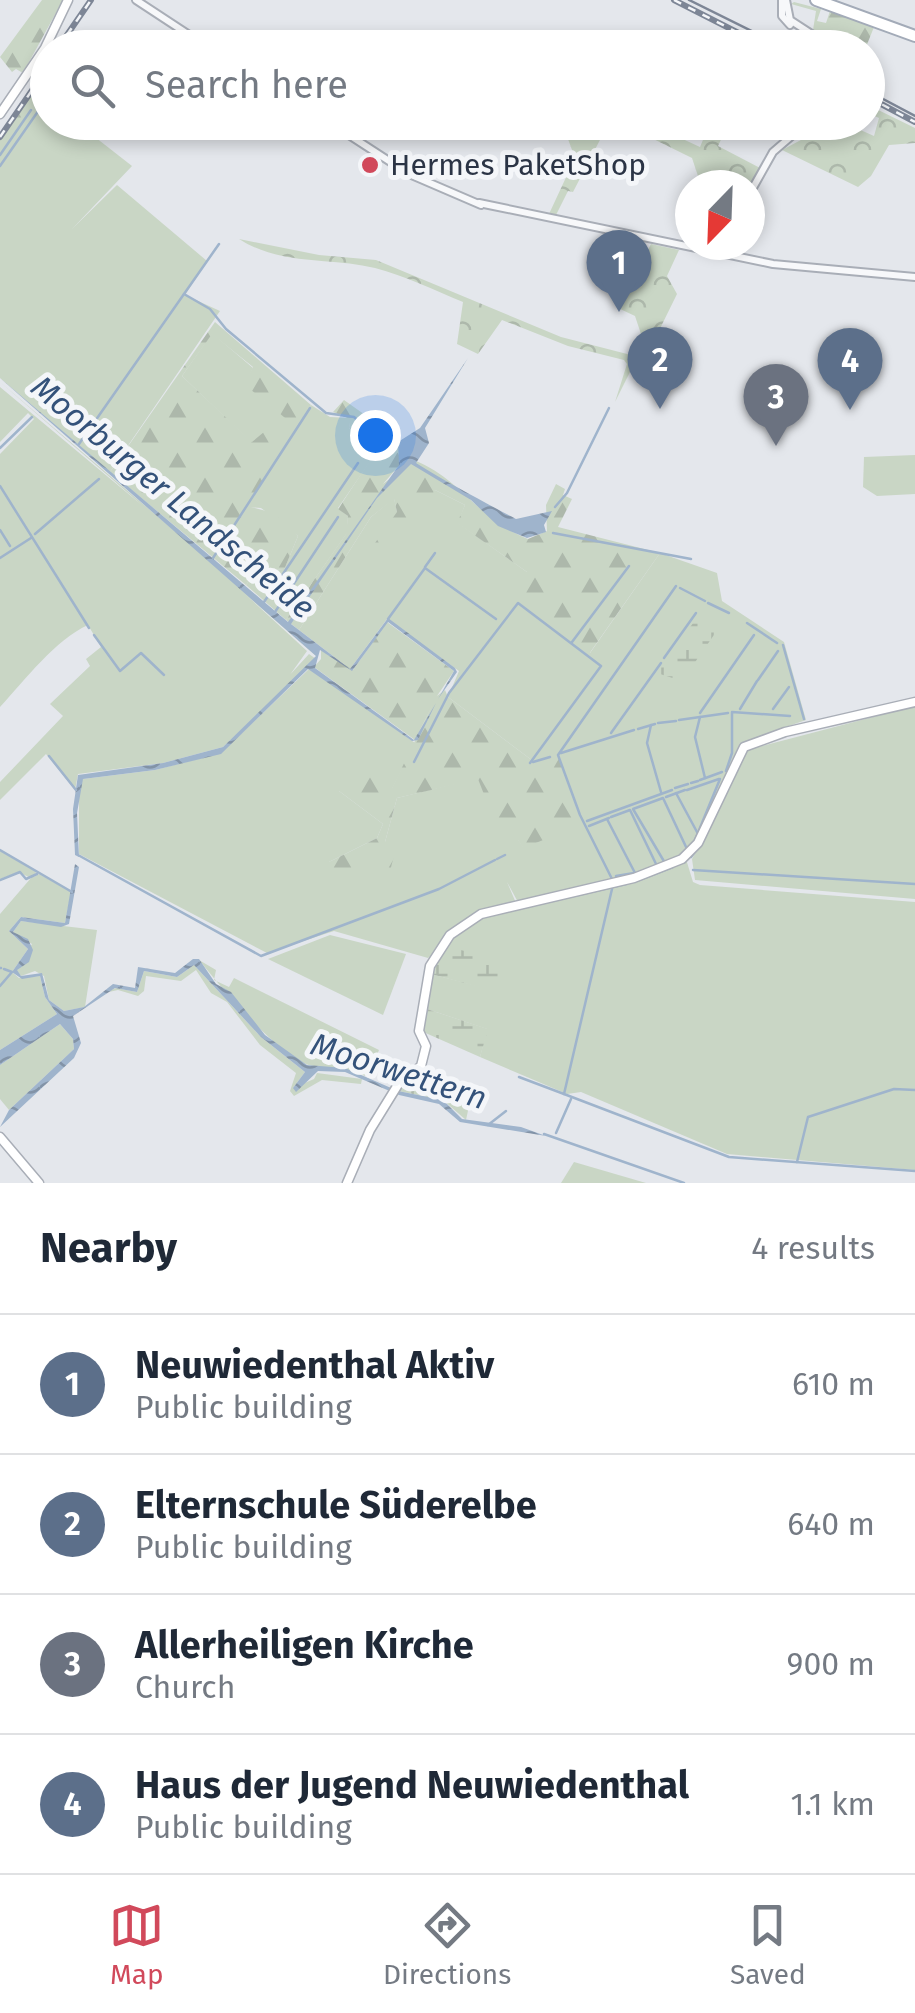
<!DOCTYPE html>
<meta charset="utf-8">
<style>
body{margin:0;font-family:"Fira Sans",sans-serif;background:#f2f2f3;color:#1f2937}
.compass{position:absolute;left:675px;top:170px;width:90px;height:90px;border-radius:50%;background:#fff;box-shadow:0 5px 15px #0003;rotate:203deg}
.you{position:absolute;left:375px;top:435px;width:35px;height:35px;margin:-25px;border:8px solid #fff;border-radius:50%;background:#1a73e8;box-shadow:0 0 0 15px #1a73e833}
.badge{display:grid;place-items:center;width:65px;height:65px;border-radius:50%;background:#d1495b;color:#fff;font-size:32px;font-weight:700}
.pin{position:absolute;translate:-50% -82px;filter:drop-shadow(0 2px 5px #0008)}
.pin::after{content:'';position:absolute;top:52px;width:35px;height:30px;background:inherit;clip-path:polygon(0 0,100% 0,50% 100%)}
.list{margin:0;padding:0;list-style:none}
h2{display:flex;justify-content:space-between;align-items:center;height:130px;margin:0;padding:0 40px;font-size:42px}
h2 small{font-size:32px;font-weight:400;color:#747a83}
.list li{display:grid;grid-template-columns:65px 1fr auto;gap:30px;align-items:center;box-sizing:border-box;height:140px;padding:0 40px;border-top:2px solid #e0e1e3}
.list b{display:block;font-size:38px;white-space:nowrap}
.list p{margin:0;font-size:32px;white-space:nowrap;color:#747a83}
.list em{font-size:32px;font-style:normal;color:#747a83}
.icon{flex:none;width:55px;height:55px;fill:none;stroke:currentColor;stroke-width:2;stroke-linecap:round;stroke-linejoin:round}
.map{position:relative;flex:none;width:915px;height:1183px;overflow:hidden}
.search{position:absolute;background:#fff;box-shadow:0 5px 15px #0003;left:30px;right:30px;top:30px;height:110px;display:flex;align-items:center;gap:25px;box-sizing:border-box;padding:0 35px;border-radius:55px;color:#747a83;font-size:38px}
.sheet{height:690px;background:#fff}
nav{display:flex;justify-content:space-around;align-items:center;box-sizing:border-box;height:140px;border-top:2px solid #e0e1e3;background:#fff;font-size:28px;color:#747a83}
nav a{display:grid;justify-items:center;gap:5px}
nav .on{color:#d1495b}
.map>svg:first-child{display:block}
</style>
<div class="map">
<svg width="915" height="1183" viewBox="0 0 915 1183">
<defs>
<pattern id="forest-firs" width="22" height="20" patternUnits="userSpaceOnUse" patternTransform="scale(2.5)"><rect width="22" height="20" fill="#c9d6c5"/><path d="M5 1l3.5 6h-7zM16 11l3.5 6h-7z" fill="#adb8ab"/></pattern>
<pattern id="wetland-marsh" width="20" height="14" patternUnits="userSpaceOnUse" patternTransform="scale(2.5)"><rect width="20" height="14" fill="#c9d6c5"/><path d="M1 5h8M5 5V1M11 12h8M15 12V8" fill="none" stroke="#adb8ab"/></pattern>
<pattern id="park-crowns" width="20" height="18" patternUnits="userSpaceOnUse" patternTransform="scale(2.5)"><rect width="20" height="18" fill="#c9d6c5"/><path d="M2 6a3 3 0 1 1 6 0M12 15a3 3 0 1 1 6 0" fill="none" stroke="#adb8ab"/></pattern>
<pattern id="water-waves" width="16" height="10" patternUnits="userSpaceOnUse" patternTransform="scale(2.5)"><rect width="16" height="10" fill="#9fb4cc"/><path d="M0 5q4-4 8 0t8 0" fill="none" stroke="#8293a7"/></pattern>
</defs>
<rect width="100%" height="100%" fill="#e4e7ec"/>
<g fill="#c9d6c5">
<polygon points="41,94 47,99 48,122 77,123 132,166 72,229 117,185 207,261 185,295 220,311 110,472 0,378 0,154"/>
<polygon points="212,333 253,368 245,384 296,426 311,405 330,417 351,418 349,428 376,453 338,508 348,516 347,533 286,620 246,585 258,568 284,570 298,536 261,508 247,507 252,443 182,376"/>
<path d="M0 382 313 649 316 656 243 592 307 651 287 679 242 727 309 654 316 659 223 747 163 763 78 774 75 790 46 754 0 800V782L63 716 50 704 90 666 86 659 101 647 88 625C55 640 26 679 0 707V454L34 419 28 413 0 442V387L143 506Z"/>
<polygon points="915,455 915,494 877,496 863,487 864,457"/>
<path d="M435 490 465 505 458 523 527 572 590 653 660 553 717 573 722 601 784 642 806 720 740 743 690 850C641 882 575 890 519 904L507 882 516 903 486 912 428 958 334 931 267 953 79 854V783L83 779 155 770 221 753 310 668 415 743 392 789 339 791 383 824 377 838 329 862 385 842 397 798 478 778 523 847 533 761 448 697 459 671 387 619 350 669 299 630 371 517 394 498 397 512Z"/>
<polygon points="915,706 915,899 695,880 692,859 747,750"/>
<polygon points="0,851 36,872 34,877 39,874 71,892 65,923 21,917 9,931 28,949 12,972 19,978 40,976 45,997 57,1014 0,1050 0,914 31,878 18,872 0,879"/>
<polygon points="686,859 693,882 700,885 915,902 915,1170 727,1154 581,1092 567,1094 480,1057 487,1029 427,1009 431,974 497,991 444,946 477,918 600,890"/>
<polygon points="21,921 97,930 85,1007 64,1011 49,1000 44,976 35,971 21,976 16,970 32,944 13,932"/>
<polygon points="330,935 406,954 383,1015 268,959"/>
<path d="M199 960 216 970 214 980 229 987 234 978 379 1050 368 1077C344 1067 323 1071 306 1064 274 1051 221 987 199 960Z"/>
<polygon points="194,965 261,1037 305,1072 293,1088 314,1079 317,1073 362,1079 361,1084 322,1080 294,1096 290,1091 296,1073 260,1045 227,1002 211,993 196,970 181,981 146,976 144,991 138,996 118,990 104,993 116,988 137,992 144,971 177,977"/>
<polygon points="60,1024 73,1039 74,1049 9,1110 0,1099 0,1065"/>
<polygon points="574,1162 646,1183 561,1183"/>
</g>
<g fill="url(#forest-firs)">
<polygon points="42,0 63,0 23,73 16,69 12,72 0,57"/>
<polygon points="794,2 821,9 817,21 826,23 830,11 874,27 866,47 842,47 813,30 816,11 791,4"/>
<polygon points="47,70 47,99 41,95 0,154 0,140"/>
<polygon points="215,322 311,405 296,427 244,384 253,367 212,334 182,376 252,442 270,427 289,441 247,506 274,513 298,536 284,570 258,568 246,585 110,472"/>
<path d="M344 400 399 439 403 461 383 484 414 460C463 480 477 519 528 539L547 531 546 505 556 484 565 489 563 495 572 499 558 527 660 553 589 654 520 604 527 572 457 523 465 505 435 490 399 551 375 543 397 512 394 499 371 517 299 630 286 620 346 534 348 516 338 509 375 453 349 428 350 419 333 412Z"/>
<polygon points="387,622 454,671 437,696 445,690 448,697 533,761 557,754 581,825 523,848 518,840 503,843 478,779 397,798 385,842 395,852 390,871 339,885 329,862 377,838 383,824 339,791 357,764 392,788 433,704 415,740 314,667 321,659 321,650 353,670"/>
</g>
<g fill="url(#wetland-marsh)">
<polygon points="696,619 716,632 682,681 657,673"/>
<polygon points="444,946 506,961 497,992 431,974"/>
<polygon points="427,1009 488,1029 480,1057 421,1031"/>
<polygon points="409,1064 472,1092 466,1120 443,1100 398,1091"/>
</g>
<g fill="url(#park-crowns)">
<polygon points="868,105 915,128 915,143 889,145 871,176 858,187 782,150 833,123 858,123 856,128 874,136 879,118 868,113"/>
<polygon points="549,123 648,123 700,147 710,123 729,123 718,146 762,169 750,192 750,185 721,174 715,185 701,185 692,158 629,127 602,136 573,192 568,191 556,215 549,214 575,158 565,131"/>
<path d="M239 239 319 255 376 260 561 337 631 355 641 334 635 316 618 308 651 244 679 250 667 276 677 294 649 351 652 360 688 369 686 373 635 362 615 402 627 364 624 360 568 346 502 320 478 354 457 344 463 302C434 290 405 276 375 268 329 257 281 266 239 239Z"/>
</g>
<g fill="url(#water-waves)">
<path d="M468 358 425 428 429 443 416 463C450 484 482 501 516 519L552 511 544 525 546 532 527 538 498 526 471 500 411 464 377 498 291 624 350 669 388 618 455 668 457 672 438 699 454 671 388 622 352 671 320 650 315 668 414 740 436 703 418 740 412 741 308 669 221 754 155 770 83 779 77 813 79 857 75 855 73 809 78 775 163 763 223 747 316 656 0 378 288 622 399 465 398 442 420 428Z"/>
<polygon points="75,864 79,867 69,924 61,927 21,921 13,932 28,939 33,950 29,962 17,970 21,976 42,973 49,1000 64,1011 84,1007 113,984 135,988 138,967 175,973 193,959 199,959 216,984 231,992 265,1035 307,1065 345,1068 398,1091 443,1100 462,1119 521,1127 546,1136 460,1122 439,1104 399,1095 345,1072 318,1071 296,1092 293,1088 305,1072 261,1037 194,965 177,977 144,971 137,992 115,988 73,1016 81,1043 74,1058 0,1127 9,1110 74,1049 73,1039 60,1024 0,1065 0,1050 57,1014 45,997 40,976 22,979 12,972 28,949 9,931 21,917 65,923"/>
</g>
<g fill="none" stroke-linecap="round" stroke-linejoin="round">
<g stroke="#9fb4cc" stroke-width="2.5">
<polyline points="0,155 31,110"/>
<polyline points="0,166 48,97"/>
<polyline points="184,294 210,309 226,329 326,413 354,417 373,434 398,445"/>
<polyline points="79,444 219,244"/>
<polyline points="0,448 32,417"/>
<polyline points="0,486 89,628"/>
<polyline points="555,507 567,493 609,408"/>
<polyline points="0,530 10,546"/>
<polyline points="553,533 691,559"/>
<polyline points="35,534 99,479"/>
<polyline points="0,558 31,538"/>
<polyline points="213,558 310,408"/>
<polyline points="425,567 435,553"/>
<polyline points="680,588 705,601"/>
<polyline points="264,602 358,463"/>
<polyline points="708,603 729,613"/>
<polyline points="275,612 338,517"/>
<polyline points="388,619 425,568 496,619"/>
<polyline points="747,623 777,643"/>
<polyline points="94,635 120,671 141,653 164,675"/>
<polyline points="572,642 629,566"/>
<polyline points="783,645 804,719"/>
<polyline points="664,658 696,613"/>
<polyline points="758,680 778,651"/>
<polyline points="740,709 757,681"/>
<polyline points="773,709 789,687"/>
<polyline points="700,713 754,635"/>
<polyline points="700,717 695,737 705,778"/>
<polyline points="679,720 728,713"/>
<polyline points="658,723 676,721"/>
<polyline points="651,725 647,743 661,792"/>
<polyline points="638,729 655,724"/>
<polyline points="611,733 661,663"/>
<polyline points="561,753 634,730"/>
<polyline points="49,756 76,790"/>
<polyline points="414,762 449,693 518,603 601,666 530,763"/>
<polyline points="533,762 550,757"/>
<polyline points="726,771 732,753 732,712 790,716"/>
<polyline points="700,780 722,772"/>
<polyline points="691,783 698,781"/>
<polyline points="675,788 688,784"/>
<polyline points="687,790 719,779"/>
<polyline points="676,793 697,832"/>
<polyline points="666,797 685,790"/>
<polyline points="611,817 630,810 657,866"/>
<polyline points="607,819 635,873"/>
<polyline points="587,821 672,790"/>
<polyline points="589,826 609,818"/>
<polyline points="695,840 720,779"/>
<polyline points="0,850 72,892"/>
<polyline points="78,855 261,956 439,889 495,860"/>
<polyline points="691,857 699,846"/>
<polyline points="497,859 505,855"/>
<polyline points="665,863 633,809 663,798 687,849"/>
<polyline points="693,870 915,884"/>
<polyline points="616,876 634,873"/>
<polyline points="612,879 580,815 558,755 676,586"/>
<polyline points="0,880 20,872 26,879 37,874"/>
<polyline points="639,880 673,867"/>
<polyline points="517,909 626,884"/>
<polyline points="0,968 1,968"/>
<polyline points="0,986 12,972 4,969"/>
<polyline points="424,1023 431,982"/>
<polyline points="519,1077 564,1094 612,889"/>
<polyline points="564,1094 729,1157 915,1171"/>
<polyline points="488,1125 506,1111"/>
<polyline points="556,1133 571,1099"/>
<polyline points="544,1134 684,1183"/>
<polyline points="797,1162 808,1117 894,1089 915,1090"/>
</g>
<defs>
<g id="tertiary">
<polyline points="136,0 209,48"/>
<polyline points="782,0 782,16 790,25"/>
<polyline points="786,0 790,20 833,48"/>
<polyline points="329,122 409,174 481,205"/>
<polyline points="809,124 820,122"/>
<polyline points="799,134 809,129 808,122"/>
<polyline points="750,193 773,152 802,127"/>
<polyline points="479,203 773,264 915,277"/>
</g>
<g id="secondary">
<polyline points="0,114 45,48 68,0"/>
<polyline points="0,1137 39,1183"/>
<polyline points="347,1183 370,1130 399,1083 421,1066 426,1046 419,1031 430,966 450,935 481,914 634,878 682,859 698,843 744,747 785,732 915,702"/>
</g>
<polyline id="primary" points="816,0 915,36"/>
</defs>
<use href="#tertiary" stroke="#a9aeb7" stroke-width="10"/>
<use href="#secondary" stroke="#a9aeb7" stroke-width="11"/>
<use href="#primary" stroke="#a3abb8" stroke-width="14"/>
<use href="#tertiary" stroke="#f7f8fa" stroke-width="6"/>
<use href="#secondary" stroke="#fff" stroke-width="8"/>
<use href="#primary" stroke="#fff" stroke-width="10"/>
<g stroke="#7d8696" stroke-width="2.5">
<polyline points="689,0 786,48"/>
<polyline points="868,91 915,116"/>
</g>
<defs>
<g id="rail">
<polyline points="674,0 768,48"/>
<polyline points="58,48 91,0"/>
<polyline points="868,97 915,122"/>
<polyline points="0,137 48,67"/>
</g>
</defs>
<use href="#rail" stroke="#7d8696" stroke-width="6"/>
<use href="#rail" stroke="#f4f6f9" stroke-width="2.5" stroke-dasharray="8" stroke-linecap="butt"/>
</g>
<circle fill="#d1495b" stroke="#f4f6f9" stroke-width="4" cx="370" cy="165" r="10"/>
<g text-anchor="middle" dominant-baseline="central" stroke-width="10" stroke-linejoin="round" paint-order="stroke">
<g font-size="30" fill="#2b3445" stroke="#f4f6f9" text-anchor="start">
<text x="390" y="165">Hermes PaketShop</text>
</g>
<g font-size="32" font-style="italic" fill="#34527a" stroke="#f4f6f9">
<text transform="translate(173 497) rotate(40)">Moorburger Landscheide</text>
<text transform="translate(399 1071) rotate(18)">Moorwettern</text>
</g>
</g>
</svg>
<svg class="compass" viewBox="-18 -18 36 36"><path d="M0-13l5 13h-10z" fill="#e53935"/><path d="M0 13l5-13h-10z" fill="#747a83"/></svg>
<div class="you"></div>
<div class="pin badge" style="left:619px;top:312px;background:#5c6f8a">1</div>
<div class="pin badge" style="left:660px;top:409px;background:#5c6f8a">2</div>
<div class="pin badge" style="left:776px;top:446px;background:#6b7280">3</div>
<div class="pin badge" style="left:850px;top:410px;background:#5c6f8a">4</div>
<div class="search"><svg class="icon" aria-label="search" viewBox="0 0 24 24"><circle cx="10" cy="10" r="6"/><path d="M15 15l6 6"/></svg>Search here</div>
</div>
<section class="sheet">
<h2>Nearby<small>4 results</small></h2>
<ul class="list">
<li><span class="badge" style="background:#5c6f8a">1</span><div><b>Neuwiedenthal Aktiv</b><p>Public building</p></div><em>610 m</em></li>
<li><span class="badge" style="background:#5c6f8a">2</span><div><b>Elternschule Süderelbe</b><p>Public building</p></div><em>640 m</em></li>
<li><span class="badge" style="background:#6b7280">3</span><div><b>Allerheiligen Kirche</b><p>Church</p></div><em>900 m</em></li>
<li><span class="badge" style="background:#5c6f8a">4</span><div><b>Haus der Jugend Neuwiedenthal</b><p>Public building</p></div><em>1.1 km</em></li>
</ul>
</section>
<nav>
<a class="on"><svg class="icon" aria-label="map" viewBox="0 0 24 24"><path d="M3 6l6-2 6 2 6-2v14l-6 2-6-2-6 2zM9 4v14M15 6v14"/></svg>Map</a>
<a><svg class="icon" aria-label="directions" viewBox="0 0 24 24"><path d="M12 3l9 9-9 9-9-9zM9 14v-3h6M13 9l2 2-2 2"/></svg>Directions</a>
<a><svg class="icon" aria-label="saved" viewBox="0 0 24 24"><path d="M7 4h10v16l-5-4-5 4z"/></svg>Saved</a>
</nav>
